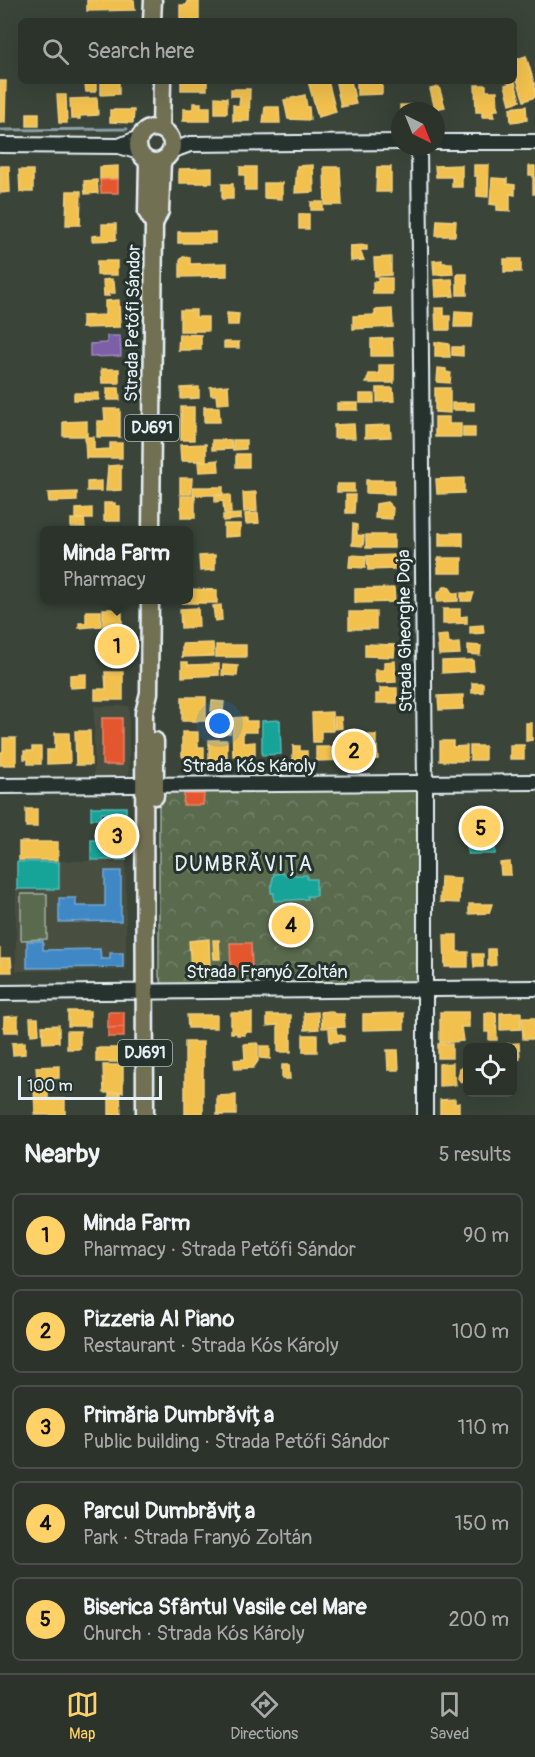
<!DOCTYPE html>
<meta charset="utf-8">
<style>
body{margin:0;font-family:Pangolin,sans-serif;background:#383f37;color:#f1f3f6}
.controls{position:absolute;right:18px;bottom:18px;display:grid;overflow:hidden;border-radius:9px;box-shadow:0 6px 24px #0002}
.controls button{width:54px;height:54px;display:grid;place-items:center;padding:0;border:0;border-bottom:2px solid #484e47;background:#2c332b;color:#f1f3f6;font:30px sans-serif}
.compass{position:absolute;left:391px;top:102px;width:54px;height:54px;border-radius:50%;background:#2c332b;box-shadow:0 6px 24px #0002;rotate:137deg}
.scale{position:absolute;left:18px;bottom:15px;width:144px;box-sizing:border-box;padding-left:6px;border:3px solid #e8f1f8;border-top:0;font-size:16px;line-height:21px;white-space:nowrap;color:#e8f1f8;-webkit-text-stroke:4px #26332d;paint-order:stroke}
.you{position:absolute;left:220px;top:724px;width:21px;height:21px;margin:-15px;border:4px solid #fff;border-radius:50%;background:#1a73e8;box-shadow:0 0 0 9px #1a73e833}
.badge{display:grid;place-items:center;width:39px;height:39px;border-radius:50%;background:#ffd166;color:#111;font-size:20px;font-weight:700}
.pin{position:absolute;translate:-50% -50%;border:3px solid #fff;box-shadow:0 2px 6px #0006}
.popup{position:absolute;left:40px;top:526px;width:153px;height:78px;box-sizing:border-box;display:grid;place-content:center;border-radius:9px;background:#2c332b;filter:drop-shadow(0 2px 4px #0005);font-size:20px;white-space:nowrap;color:#a6aaa9}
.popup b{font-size:22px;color:#f1f3f6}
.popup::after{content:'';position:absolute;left:50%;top:100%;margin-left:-12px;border:12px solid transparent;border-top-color:#2c332b}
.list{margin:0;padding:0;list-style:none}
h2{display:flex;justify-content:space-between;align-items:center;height:78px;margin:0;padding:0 24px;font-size:26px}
h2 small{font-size:20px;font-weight:400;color:#a6aaa9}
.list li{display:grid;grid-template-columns:39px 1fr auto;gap:18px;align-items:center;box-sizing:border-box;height:84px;margin:0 12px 12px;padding:0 12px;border:2px solid #484e47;border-radius:9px}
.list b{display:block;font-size:22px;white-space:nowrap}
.list p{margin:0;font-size:20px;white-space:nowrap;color:#a6aaa9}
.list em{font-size:20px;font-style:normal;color:#a6aaa9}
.icon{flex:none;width:33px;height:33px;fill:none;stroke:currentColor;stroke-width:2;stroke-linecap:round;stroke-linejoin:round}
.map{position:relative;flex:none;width:535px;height:1115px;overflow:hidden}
.search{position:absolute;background:#2c332b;box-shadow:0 6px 24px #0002;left:18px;right:18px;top:18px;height:66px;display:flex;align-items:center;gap:15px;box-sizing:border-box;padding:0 21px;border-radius:9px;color:#a6aaa9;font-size:22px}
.sheet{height:558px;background:#2c332b}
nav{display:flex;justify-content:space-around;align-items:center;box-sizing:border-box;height:84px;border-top:2px solid #484e47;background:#2c332b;font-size:16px;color:#a6aaa9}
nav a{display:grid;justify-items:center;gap:3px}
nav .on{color:#ffd166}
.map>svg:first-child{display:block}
</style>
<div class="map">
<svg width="535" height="1115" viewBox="0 0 535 1115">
<defs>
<pattern id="park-crowns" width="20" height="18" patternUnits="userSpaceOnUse" patternTransform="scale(1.5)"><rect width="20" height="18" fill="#5a6b4e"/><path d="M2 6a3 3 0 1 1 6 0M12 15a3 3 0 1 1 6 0" fill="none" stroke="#728168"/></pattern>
</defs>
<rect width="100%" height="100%" fill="#3a4439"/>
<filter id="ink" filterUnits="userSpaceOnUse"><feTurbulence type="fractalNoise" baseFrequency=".0167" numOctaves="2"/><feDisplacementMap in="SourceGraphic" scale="12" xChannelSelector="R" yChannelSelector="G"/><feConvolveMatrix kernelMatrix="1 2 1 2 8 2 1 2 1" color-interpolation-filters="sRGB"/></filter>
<g filter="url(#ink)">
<g fill="#484f41">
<rect x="94" y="706" width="35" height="73"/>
<polygon points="16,861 126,861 126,970 16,971"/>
</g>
<polygon fill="#5a6b4e" stroke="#a1aea3" stroke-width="1.5" points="21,894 47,894 47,939 21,940"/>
<polygon fill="url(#park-crowns)" stroke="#a1aea3" stroke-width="1.5" points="425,784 423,989 169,986 162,983 159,977 159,801 164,793 173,790"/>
<g fill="#f2c14e" stroke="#efcf81" stroke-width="1.5">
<polygon points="87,0 134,0 135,10 87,11"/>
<polygon points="187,1 199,1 199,21 180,19 180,5 187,5"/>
<polygon points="526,56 535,86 535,97 524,101 514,70 514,60"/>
<polygon points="0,81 6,81 5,122 0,122"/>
<polygon points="80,81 96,81 96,92 86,92 85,84 81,84"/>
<polygon points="101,81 119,81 119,94 101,95"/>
<rect x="181" y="81" width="26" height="9"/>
<polygon points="308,81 328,81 336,112 318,117"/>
<polygon points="344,81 351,81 356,104 341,107 336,83"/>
<polygon points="357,81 382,82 382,94 357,95"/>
<polygon points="515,82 520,101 510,104 505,85"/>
<polygon points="475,85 486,85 486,91 497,91 498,110 494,110 494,117 482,117 482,112 476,112"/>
<polygon points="439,87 445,107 435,109 430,89"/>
<polygon points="231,89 250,89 249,121 233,121 233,105 239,106 240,96 231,96"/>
<polygon points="57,95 66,95 67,123 59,123"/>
<polygon points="305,95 307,107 309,107 310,120 288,119 284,100"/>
<polygon points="215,97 227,98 227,113 215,113"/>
<polygon points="97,98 98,115 80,116 80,119 71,119 70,99"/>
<polygon points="193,103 201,103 201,107 210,107 210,121 183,121 183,109 193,109"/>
<rect x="400" y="105" width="27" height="6"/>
<polygon points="526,106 527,120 511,122 510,108"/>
<polygon points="265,107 279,107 280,123 263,123"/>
<polygon points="110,110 134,110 133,123 110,122"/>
<rect x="27" y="113" width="12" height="13"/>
<polygon points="313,165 314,192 295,193 297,166"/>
<polygon points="462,165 462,187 452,187 452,177 436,177 435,166"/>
<polygon points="474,165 489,165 488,197 477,196 477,176 474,176"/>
<polygon points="0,166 9,166 10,192 0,193"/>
<polygon points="118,166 118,179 100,180 100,167"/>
<polygon points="529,166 535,166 535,194 533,194 533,175 529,175"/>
<polygon points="240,167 256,167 256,190 245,190 245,175 240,175"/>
<polygon points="324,167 340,167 342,205 325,205"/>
<polygon points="377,167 391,167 391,192 376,192"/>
<polygon points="212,168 212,183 179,183 179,169"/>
<polygon points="19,170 33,170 33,192 20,192"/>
<polygon points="492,178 507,179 507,184 515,185 515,195 510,194 510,211 497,210 497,205 490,204"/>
<polygon points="97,180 98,193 85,194 84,181"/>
<polygon points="264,183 282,183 282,199 264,198"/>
<rect x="222" y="184" width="11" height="15"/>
<polygon points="67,191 81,191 80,225 66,225"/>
<rect x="311" y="202" width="12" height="8"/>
<rect x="299" y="214" width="10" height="15"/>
<polygon points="437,220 456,221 455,236 436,236"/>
<polygon points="102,224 116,224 116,240 92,241 92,236 102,235"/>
<rect x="178" y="232" width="37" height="11"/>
<polygon points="367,245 367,250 360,250 364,260 351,261 350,246"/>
<polygon points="183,257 190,257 190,264 227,263 227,276 180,277 180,260"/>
<polygon points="391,257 391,275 375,276 374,258"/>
<rect x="504" y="259" width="17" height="13"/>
<polygon points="442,260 442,263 452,263 453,274 434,275 433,261"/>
<rect x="97" y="261" width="20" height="14"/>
<rect x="457" y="274" width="10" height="21"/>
<polygon points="378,278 392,278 392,294 373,294 373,282 378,282"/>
<polygon points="112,279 112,282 114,282 115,293 108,293 109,296 104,296 103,280"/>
<polygon points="452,279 454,296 435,297 434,280"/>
<polygon points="119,300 120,327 82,328 82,316 105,315 105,301"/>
<polygon points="435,308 444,308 444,316 450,316 450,330 436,330"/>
<polygon points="392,309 393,327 353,329 353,316 375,315 375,310"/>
<polygon points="180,310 196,310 196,317 208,317 208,331 180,331"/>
<polygon points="455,311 473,312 472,327 454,327"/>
<polygon points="227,313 239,314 238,325 227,325"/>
<polygon points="179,334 201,335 201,350 178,350"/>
<polygon points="392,338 393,356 371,356 371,339"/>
<rect x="224" y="342" width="15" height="6"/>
<polygon points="435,342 449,344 450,357 435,357"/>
<polygon points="452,347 463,347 463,356 452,355"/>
<polygon points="379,365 394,365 394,383 366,383 369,374 379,374"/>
<polygon points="438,368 446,369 446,372 451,373 450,383 437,382"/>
<polygon points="101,369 119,369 119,383 102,383"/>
<polygon points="228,385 229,403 217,404 216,395 211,395 210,387"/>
<polygon points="199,387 199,398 181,399 181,388"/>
<polygon points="107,388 119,388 120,400 107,400"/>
<polygon points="377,388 393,388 394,401 377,402"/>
<polygon points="435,388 450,388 450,413 435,412"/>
<rect x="74" y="393" width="25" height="7"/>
<rect x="360" y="394" width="14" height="9"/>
<rect x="337" y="403" width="21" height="7"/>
<rect x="452" y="403" width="22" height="7"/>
<rect x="181" y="407" width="13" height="33"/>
<polygon points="204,407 219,407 220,422 204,422"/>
<polygon points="104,409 120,409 120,437 97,437 97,421 105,421"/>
<polygon points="435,417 449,417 449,424 461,424 461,437 435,437"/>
<polygon points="87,421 87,436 63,436 63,422"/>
<polygon points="354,424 355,438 334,438 334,425"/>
<polygon points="390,425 391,437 365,438 365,426"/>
<rect x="463" y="427" width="12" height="10"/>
<polygon points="85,437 94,437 94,450 110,449 110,443 122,443 122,458 86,458"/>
<polygon points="212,440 231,440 232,449 212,450"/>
<polygon points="233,440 246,440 246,449 233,450"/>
<polygon points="206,444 206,461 181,461 180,445"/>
<rect x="236" y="454" width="13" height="13"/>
<polygon points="218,460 219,471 199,472 198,462"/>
<polygon points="121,465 121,490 106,491 108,466"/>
<polygon points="180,478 192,478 191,494 180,494"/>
<polygon points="464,478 464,493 437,494 436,479"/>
<polygon points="366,480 394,480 394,494 366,493"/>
<polygon points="101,481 101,491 87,491 87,482"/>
<rect x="337" y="484" width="17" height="8"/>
<rect x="193" y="487" width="30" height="8"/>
<polygon points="77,492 77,501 49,502 48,493"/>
<polygon points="256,492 257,511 244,512 243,493"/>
<polygon points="230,495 231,513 224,513 223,501 215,502 215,496"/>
<polygon points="346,495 355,495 354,513 346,513"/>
<rect x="181" y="496" width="14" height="22"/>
<polygon points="387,502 393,508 392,519 375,518 376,504"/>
<polygon points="104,503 115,503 115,506 120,506 120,521 104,521"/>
<polygon points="92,508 92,519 76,519 76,509"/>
<polygon points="258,513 259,523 246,524 245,514"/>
<polygon points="241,514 241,519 223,521 223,515"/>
<polygon points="71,519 84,519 85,527 71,527"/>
<polygon points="224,524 240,524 240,536 224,537"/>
<polygon points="353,524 357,525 357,535 364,536 363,546 352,545"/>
<rect x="439" y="533" width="24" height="13"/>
<rect x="366" y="535" width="28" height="13"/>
<polygon points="215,555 215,570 200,571 199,556"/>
<polygon points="350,555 366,556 365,568 349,567"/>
<polygon points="395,555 395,569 368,570 367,556"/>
<rect x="438" y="558" width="24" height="15"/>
<polygon points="444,587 449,587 453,593 458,593 458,601 437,602 437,594"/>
<polygon points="394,588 395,602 355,603 355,589"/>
<polygon points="189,589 217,590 217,603 182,603 182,600 189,600"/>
<polygon points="461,593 474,593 471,601 461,601"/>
<polygon points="221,605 222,620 215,621 213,606"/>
<polygon points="198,608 199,627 181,628 180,609"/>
<polygon points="103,609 118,609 118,614 122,613 122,627 103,627"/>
<polygon points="443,609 460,609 460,617 467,616 467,623 443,624"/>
<polygon points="86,611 101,611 101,626 79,628 79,623 86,623"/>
<rect x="349" y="612" width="27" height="17"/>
<polygon points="483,625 484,633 470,634 470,626"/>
<polygon points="448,635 449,644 459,643 460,654 439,655 437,636"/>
<polygon points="213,643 214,656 182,657 182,644"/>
<polygon points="365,644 395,645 394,657 365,656"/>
<rect x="216" y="645" width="30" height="12"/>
<polygon points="468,645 481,646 480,655 468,654"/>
<polygon points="473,660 474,671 442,673 442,661"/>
<polygon points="395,661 396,682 376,683 375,670 384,670 384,662"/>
<polygon points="182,662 188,662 188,665 219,664 219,675 182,677"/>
<polygon points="223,665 238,666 237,676 222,675"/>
<polygon points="105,672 123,672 123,700 95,700 95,689 106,689"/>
<polygon points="86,674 86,687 70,688 70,675"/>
<polygon points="472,683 483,683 483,692 472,693"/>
<polygon points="380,688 397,688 397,703 376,703 376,694 380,694"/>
<polygon points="463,695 463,709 439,710 438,696"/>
<rect x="182" y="697" width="24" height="24"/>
<polygon points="212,701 224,702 223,711 211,711"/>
<polygon points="332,712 333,731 321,731 321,742 313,742 312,713"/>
<polygon points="222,715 231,715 230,733 222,733"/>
<polygon points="246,717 246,721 257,721 257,732 243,732 243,743 255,742 255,755 233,756 232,718"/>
<polygon points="334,717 341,717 342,728 334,729"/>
<polygon points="526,723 532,723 532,740 526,741"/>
<polygon points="75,731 90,731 91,765 76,765"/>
<polygon points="182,732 198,732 198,747 204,747 204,761 187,762 182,756"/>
<polygon points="55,733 69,733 70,763 47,764 47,750 55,750"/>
<rect x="365" y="735" width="11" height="9"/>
<polygon points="3,738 16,738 16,765 0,765 0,752 3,752"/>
<rect x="209" y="740" width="18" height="23"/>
<polygon points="440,741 453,741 453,747 467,746 467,761 440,761"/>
<rect x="510" y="745" width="14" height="14"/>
<polygon points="293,746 300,746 300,751 307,751 307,761 293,761"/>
<polygon points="377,746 378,759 366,760 365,747"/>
<rect x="470" y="746" width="15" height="14"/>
<polygon points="32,747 41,747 41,764 28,764 28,759 24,759 24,751 32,751"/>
<polygon points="316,747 344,747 344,760 316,761"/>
<rect x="26" y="809" width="11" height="18"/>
<rect x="19" y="842" width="39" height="18"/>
<polygon points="510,862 511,875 501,875 500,863"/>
<polygon points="441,877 460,878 459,903 440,902"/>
<polygon points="469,904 492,904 489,913 469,914"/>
<polygon points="444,935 457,935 457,952 468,952 468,967 445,967"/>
<polygon points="209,939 210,970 191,971 189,941"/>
<polygon points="213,940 219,940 220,959 214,959"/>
<polygon points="0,948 0,958 11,958 12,972 0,972"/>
<polygon points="488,949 495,949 496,965 488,966"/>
<polygon points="473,954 483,954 483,967 474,967"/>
<rect x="68" y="1011" width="22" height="15"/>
<polygon points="331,1011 335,1014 344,1014 345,1027 322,1028 321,1012"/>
<polygon points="318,1012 319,1029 305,1030 304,1013"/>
<polygon points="440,1012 469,1012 469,1027 461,1027 463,1041 440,1043"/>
<polygon points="521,1012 521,1029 500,1030 500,1013"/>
<polygon points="231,1013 252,1013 252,1032 245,1032 245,1035 237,1035 237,1033 231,1033"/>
<polygon points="404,1013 404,1029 363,1030 363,1014"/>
<polygon points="485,1013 496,1013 497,1040 489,1040 489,1032 485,1032"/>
<polygon points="187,1015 217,1015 217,1028 188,1028"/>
<polygon points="267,1015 291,1015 291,1052 278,1052 278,1025 267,1026"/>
<polygon points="18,1016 18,1032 4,1032 4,1017"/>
<polygon points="30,1018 38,1018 39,1034 31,1035"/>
<polygon points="522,1018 535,1018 535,1039 523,1039"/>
<polygon points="59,1025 59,1042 43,1043 42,1026"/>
<polygon points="329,1029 336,1029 337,1034 344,1036 344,1041 330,1042"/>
<rect x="67" y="1031" width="13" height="18"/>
<rect x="303" y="1035" width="14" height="17"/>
<polygon points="25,1042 25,1054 13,1055 12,1043"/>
<rect x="185" y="1042" width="18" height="73"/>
<polygon points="258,1043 258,1061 253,1068 235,1069 234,1060 245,1059 244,1044"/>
<polygon points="519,1043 520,1059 512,1060 512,1048 507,1048 507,1044"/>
<rect x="438" y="1044" width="14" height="14"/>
<polygon points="260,1046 270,1046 270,1059 260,1058"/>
<polygon points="96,1048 121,1048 120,1062 96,1062"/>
<polygon points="387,1050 398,1050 399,1070 388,1070"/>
<polygon points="453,1063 453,1075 455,1077 456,1085 439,1086 439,1064"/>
<polygon points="103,1065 123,1065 123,1092 104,1093"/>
<polygon points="282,1065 289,1065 290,1079 282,1079"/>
<polygon points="59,1066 59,1078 37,1079 36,1067"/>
<polygon points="460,1068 468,1068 468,1080 461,1082 458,1078"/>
<polygon points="34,1087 48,1087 48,1099 65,1099 65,1115 35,1115"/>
<polygon points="120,1092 121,1115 109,1115 109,1093"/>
<polygon points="236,1095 236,1115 217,1115 217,1096"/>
<polygon points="455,1099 455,1104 459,1103 459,1115 440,1115 440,1100"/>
</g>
<g fill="#e4572e" stroke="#e5856b" stroke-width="1.5">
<polygon points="118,179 118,193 101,193 100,180"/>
<polygon points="122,637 122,655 108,656 107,638"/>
<rect x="102" y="718" width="20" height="47"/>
<polygon points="345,741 363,741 363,760 345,761"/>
<polygon points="184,794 204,794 203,805 183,805"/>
<polygon points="230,943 251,943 252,970 231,970"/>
<polygon points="108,1012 124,1012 124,1027 108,1028"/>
<polygon points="124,1027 124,1037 108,1037 108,1028"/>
</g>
<polygon fill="#7b5ea7" stroke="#9c8abf" stroke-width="1.5" points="107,336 120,336 121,356 90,357 90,344 107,343"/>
<g fill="#3f88c5" stroke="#72a8d4" stroke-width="1.5">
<polygon points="105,871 121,871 121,921 59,922 59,898 76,898 76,906 105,906"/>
<polygon points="27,941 43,941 43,950 100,949 101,959 110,959 110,953 123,953 123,967 27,968"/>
</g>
<g fill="#17a398" stroke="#56bab5" stroke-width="1.5">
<polygon points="280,720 281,754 262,755 262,721"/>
<polygon points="91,807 126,807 126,860 91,860 91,840 108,840 108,831 99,831 99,824 108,824 108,813 101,813 101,819 91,819"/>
<polygon points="472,816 494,816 495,854 468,854 466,836 468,836 468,819"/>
<rect x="17" y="862" width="42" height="27"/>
<polygon points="284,873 284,875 307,875 307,879 316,879 316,896 307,896 307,899 274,901 274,893 271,893 271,887 274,874"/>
</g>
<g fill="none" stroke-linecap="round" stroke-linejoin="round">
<polyline stroke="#8c9ea8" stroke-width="3" points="0,130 127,129"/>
<defs>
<g id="minor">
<polyline points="436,142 535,142"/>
<polyline points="0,145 119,146 139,152"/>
<polyline points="119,146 139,138"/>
<polyline points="419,147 425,784 425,1115"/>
<polyline points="171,151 190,144 400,142"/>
<polyline points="0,786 535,782"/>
<polyline points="0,993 535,988"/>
</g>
<g id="major">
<polyline points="152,21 153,0"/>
<circle cx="155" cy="145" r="17"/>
<polyline points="161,129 162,81"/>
<polyline points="148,161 147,212 154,224"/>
<polyline points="151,530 154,224 160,211 162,161"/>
<polyline points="155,796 155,741"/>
<polyline points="145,1115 144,713 149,693 150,600"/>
</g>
</defs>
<use href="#minor" stroke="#e8f1f8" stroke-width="18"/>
<use href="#major" stroke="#e8f1f8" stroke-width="21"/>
<use href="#minor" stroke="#26332d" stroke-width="14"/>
<use href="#major" stroke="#726f52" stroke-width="16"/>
</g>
</g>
<g text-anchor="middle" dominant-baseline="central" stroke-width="6" stroke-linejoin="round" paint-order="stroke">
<g fill="#26332d" stroke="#aeb8bb" stroke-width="1.5">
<rect x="125" y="415" width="54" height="26" rx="4.5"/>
<rect x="118" y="1040" width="54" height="26" rx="4.5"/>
</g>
<g font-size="16" font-weight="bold" fill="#e8f1f8">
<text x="152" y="428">DJ691</text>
<text x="145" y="1053">DJ691</text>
</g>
<g font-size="18" fill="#e8f1f8" stroke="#26332d">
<text transform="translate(133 323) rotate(-89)">Strada Petőfi Sándor</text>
<text transform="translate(405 631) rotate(-91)">Strada Gheorghe Doja</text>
<text x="249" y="766">Strada Kós Károly</text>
<text x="267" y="972">Strada Franyó Zoltán</text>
</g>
<g font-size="21" letter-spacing="1.5" fill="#e8f1f8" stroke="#26332d">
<text x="244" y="864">DUMBRĂVIȚA</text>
</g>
</g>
</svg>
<div class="controls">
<button><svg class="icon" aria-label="locate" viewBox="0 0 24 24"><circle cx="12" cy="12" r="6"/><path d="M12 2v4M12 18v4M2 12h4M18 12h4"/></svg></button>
</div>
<svg class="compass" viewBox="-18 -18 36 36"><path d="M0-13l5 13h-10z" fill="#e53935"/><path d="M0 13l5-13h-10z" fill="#a6aaa9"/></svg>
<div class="scale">100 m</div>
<div class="you"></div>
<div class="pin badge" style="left:117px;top:646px">1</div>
<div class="popup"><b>Minda Farm</b>Pharmacy</div>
<div class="pin badge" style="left:354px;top:751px">2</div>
<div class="pin badge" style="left:117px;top:836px">3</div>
<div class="pin badge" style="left:291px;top:925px">4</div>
<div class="pin badge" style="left:481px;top:828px">5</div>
<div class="search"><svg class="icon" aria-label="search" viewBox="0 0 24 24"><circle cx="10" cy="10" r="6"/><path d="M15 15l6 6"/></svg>Search here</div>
</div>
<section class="sheet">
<h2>Nearby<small>5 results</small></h2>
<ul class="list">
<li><span class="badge">1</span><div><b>Minda Farm</b><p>Pharmacy · Strada Petőfi Sándor</p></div><em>90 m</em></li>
<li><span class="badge">2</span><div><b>Pizzeria Al Piano</b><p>Restaurant · Strada Kós Károly</p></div><em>100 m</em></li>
<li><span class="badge">3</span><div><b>Primăria Dumbrăvița</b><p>Public building · Strada Petőfi Sándor</p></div><em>110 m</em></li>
<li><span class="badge">4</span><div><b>Parcul Dumbrăvița</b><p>Park · Strada Franyó Zoltán</p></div><em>150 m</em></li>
<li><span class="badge">5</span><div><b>Biserica Sfântul Vasile cel Mare</b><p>Church · Strada Kós Károly</p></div><em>200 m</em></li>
</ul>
</section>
<nav>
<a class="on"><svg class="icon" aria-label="map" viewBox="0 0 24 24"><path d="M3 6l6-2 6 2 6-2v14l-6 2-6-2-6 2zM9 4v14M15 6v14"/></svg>Map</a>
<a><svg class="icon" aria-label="directions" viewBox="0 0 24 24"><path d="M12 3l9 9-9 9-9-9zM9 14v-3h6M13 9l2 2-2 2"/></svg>Directions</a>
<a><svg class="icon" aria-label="saved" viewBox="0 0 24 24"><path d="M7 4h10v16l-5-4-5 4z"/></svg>Saved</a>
</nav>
